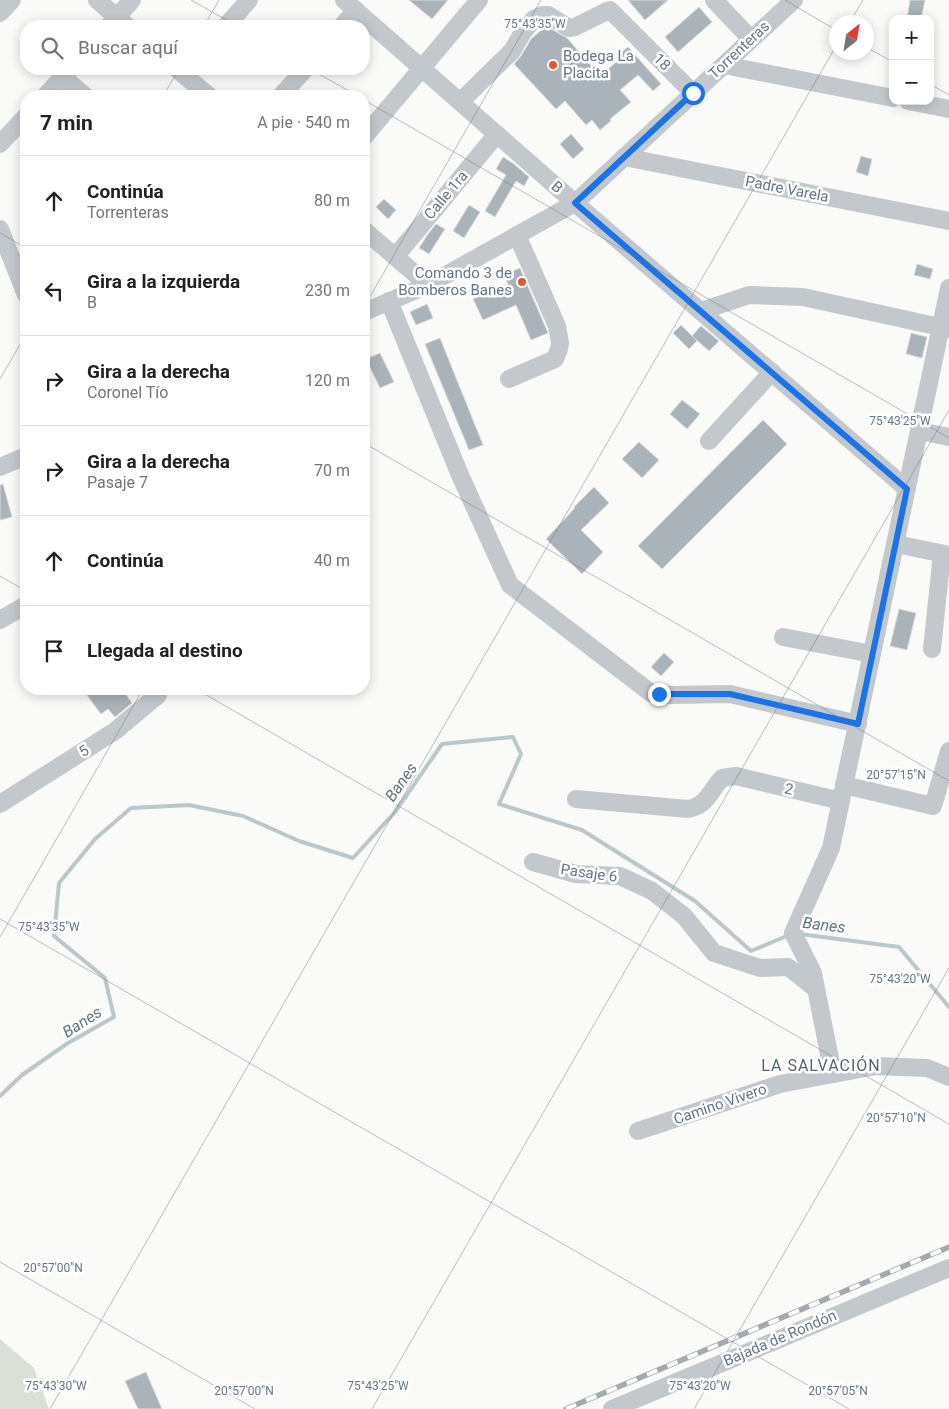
<!DOCTYPE html>
<html lang="es">
<meta charset="utf-8">
<style>
body{margin:0;font-family:Roboto,sans-serif;background:#f6f6f6;color:#202124}
.controls{position:absolute;right:15px;top:15px;display:grid;overflow:hidden;border-radius:10px;box-shadow:0 2px 12px #0003}
.controls button{width:45px;height:45px;display:grid;place-items:center;padding:0;border:0;border-bottom:1px solid #e0e0e0;background:#fff;color:#202124;font:25px sans-serif}
.compass{position:absolute;left:829px;top:15px;width:45px;height:45px;border-radius:50%;background:#fff;box-shadow:0 2px 12px #0003;rotate:30deg}
.stop{position:absolute;width:15px;height:15px;margin:-11px;border:4px solid #1a73e8;border-radius:50%;background:#fff}
.stop.end{background:#1a73e8;border-color:#fff;box-shadow:0 1px 5px #0008}
.list{margin:0;padding:0;list-style:none}
h2{display:flex;justify-content:space-between;align-items:center;height:65px;margin:0;padding:0 20px;font-size:21px}
h2 small{font-size:16px;font-weight:400;color:#757577}
.list li{display:grid;grid-template-columns:32px 1fr auto;gap:15px;align-items:center;box-sizing:border-box;height:90px;padding:0 20px;border-top:1px solid #e0e0e0}
.list b{display:block;font-size:19px;white-space:nowrap}
.list p{margin:0;font-size:16px;white-space:nowrap;color:#757577}
.list em{font-size:16px;font-style:normal;color:#757577}
.icon{flex:none;width:28px;height:28px;fill:none;stroke:currentColor;stroke-width:2;stroke-linecap:round;stroke-linejoin:round}
.map{position:relative;flex:none;width:949px;height:1409px;overflow:hidden}
.search{position:absolute;background:#fff;box-shadow:0 2px 12px #0003;left:20px;top:20px;width:350px;height:55px;display:flex;align-items:center;gap:12px;box-sizing:border-box;padding:0 18px;border-radius:20px;color:#757577;font-size:19px}
.panel{position:absolute;background:#fff;box-shadow:0 2px 12px #0003;left:20px;top:90px;width:350px;height:605px;border-radius:20px}
.map>svg:first-child{display:block}
</style>
<div class="map">
<svg width="949" height="1409" viewBox="0 0 949 1409">
<rect width="100%" height="100%" fill="#fafaf8"/>
<polygon fill="#dadfd7" points="0,1339 34,1368 49,1409 0,1409"/>
<g fill="none" stroke-linecap="round" stroke-linejoin="round">
<g stroke="#bbc7cb" stroke-width="4">
<polyline points="800,934 899,947 949,1007"/>
<polyline points="0,1096 22,1075 68,1043 114,1017 105,978 54,936 59,883 95,839 131,808 189,805 243,816 299,841 353,858 395,812 442,744 513,737 521,754 499,804 582,830 695,901 751,951 789,935"/>
</g>
</g>
<g fill="#aab3b9" stroke="#dcdcda">
<polygon points="409,0 448,0 432,19"/>
<polygon points="628,0 668,0 645,20"/>
<polygon points="910,0 925,0 921,19 907,19"/>
<polygon points="699,7 712,22 678,52 665,37"/>
<polygon points="546,26 567,38 600,76 622,57 619,54 628,47 661,84 653,91 638,75 620,90 631,102 610,119 611,121 600,130 592,120 586,125 565,101 556,109 514,64 521,56 531,39"/>
<polygon points="571,134 584,149 573,159 560,144"/>
<polygon points="861,156 872,159 868,176 856,172"/>
<polygon points="503,157 514,164 529,177 524,186 516,181 495,217 485,211 506,175 496,169"/>
<polygon points="384,199 396,210 388,219 376,207"/>
<polygon points="469,205 480,212 464,238 453,231"/>
<polygon points="436,224 445,229 429,254 419,248 428,234"/>
<polygon points="917,264 933,269 930,279 914,275"/>
<polygon points="520,268 548,333 531,340 516,305 483,320 473,299 508,284 504,275"/>
<polygon points="427,304 433,318 416,325 410,312"/>
<polygon points="681,325 697,341 689,349 673,333"/>
<polygon points="701,326 719,341 709,351 692,336"/>
<polygon points="911,333 927,337 922,358 906,354"/>
<polygon points="440,338 483,445 469,450 425,344"/>
<polygon points="380,353 394,382 380,388 366,359"/>
<polygon points="682,400 700,414 687,429 670,414"/>
<polygon points="763,420 787,444 662,569 638,546"/>
<polygon points="639,442 659,460 642,478 622,459"/>
<polygon points="3,484 12,517 0,520 0,485"/>
<polygon points="594,487 609,503 581,530 603,552 582,574 546,539 575,508 574,507"/>
<polygon points="899,609 916,613 907,650 890,646"/>
<polygon points="664,653 674,662 661,676 651,667"/>
<polygon points="92,689 122,689 132,703 115,717 108,709 101,714 86,694"/>
<polygon points="146,1372 162,1409 138,1409 125,1381"/>
</g>
<g fill="none" stroke-linecap="round" stroke-linejoin="round">
<g stroke="#c3c8cc" stroke-width="18">
<polyline points="97,0 127,26"/>
<polyline points="344,0 575,203 907,489"/>
<polyline points="714,0 751,39"/>
<polyline points="0,13 12,0"/>
<polyline points="109,26 132,0"/>
<polyline points="226,26 249,0"/>
<polyline points="342,26 356,10"/>
<polyline points="724,65 893,98"/>
<polyline points="177,69 209,96"/>
<polyline points="63,77 85,96"/>
<polyline points="45,96 70,69"/>
<polyline points="281,96 305,69"/>
<polyline points="908,101 949,109"/>
<polyline points="460,102 512,51 523,32 534,19 542,15 548,15 569,28 575,27 607,11 610,10 693,93"/>
<polyline points="364,137 479,0"/>
<polyline points="0,144 26,116"/>
<polyline points="624,157 949,221"/>
<polyline points="0,229 26,295"/>
<polyline points="364,230 428,285"/>
<polyline points="395,257 497,134"/>
<polyline points="389,301 460,475 510,585 651,693 671,695 730,694 858,724"/>
<polyline points="701,311 749,295 803,297 949,329"/>
<polyline points="364,312 428,285 575,203 794,0"/>
<polyline points="509,379 555,359 559,349 560,343 557,326 517,235"/>
<polyline points="919,431 949,437"/>
<polyline points="709,441 772,372"/>
<polyline points="0,467 26,456"/>
<polyline points="896,544 949,555"/>
<polyline points="0,620 26,605"/>
<polyline points="783,637 872,654"/>
<polyline points="932,649 942,554"/>
<polyline points="844,785 933,806 949,751"/>
<path d="M576 799 688 809C708 805 709 792 722 778L736 776 841 801"/>
<polyline points="0,804 115,731 158,695 158,689"/>
<polyline points="533,862 576,874 620,876 652,891 684,916 714,953 760,968 788,967 816,989"/>
<polyline points="833,1074 813,973 793,933 831,848 949,288"/>
<polyline points="638,1131 780,1084 876,1066 927,1068 949,1077"/>
<polyline points="612,1409 949,1268"/>
</g>
<defs>
<polyline id="rail" points="566,1409 949,1247"/>
</defs>
<use href="#rail" stroke="#a2aab0" stroke-width="5.5"/>
<use href="#rail" stroke="#fff" stroke-width="4" stroke-dasharray="11" stroke-linecap="butt"/>
</g>
<g fill="none" stroke-linecap="round" stroke-linejoin="round">
<polyline stroke="#1a73e8" stroke-width="6" points="659,694 730,694 858,724 907,489 575,203 693,93"/>
</g>
<path fill="none" stroke="#657683" stroke-width="1" stroke-opacity="0.45" d="M191 0 237 26M785 0 836 30M850 22 863 0M204 26 219 0M866 47 893 62M310 69 358 96M930 84 949 95M163 96 179 69M364 100 949 438M0 233 26 248M364 307 541 0M0 379 26 334M364 443 949 781M0 576 26 591M196 689 949 1124M0 919 849 1409M0 937 143 689M0 1262 255 1409M50 1409 836 46M372 1409 949 410M694 1409 949 968"/>
<g fill="#e4572e" stroke="#fff" stroke-width="2">
<circle cx="553" cy="65" r="5"/>
<circle cx="522" cy="282" r="5"/>
</g>
<g text-anchor="middle" dominant-baseline="central" stroke-width="5" stroke-linejoin="round" paint-order="stroke">
<g font-size="15" fill="#657683" stroke="#fff">
<text transform="translate(739 50) rotate(-43)">Torrenteras</text>
<text transform="translate(662 62) rotate(45)">18</text>
<text transform="translate(557 187) rotate(41)">B</text>
<text transform="translate(787 189) rotate(11)">Padre Varela</text>
<text transform="translate(446 195) rotate(-50)">Calle 1ra</text>
<text transform="translate(84 751) rotate(-32)">5</text>
<text transform="translate(789 789) rotate(13)">2</text>
<text transform="translate(589 873) rotate(8)">Pasaje 6</text>
<text transform="translate(720 1104) rotate(-19)">Camino Vivero</text>
<text transform="translate(780 1338) rotate(-23)">Bajada de Rondón</text>
</g>
<g font-size="15" fill="#657683" stroke="#fff" text-anchor="start">
<text x="563" y="56">Bodega La<tspan x="563" dy="17">Placita</tspan></text>
<text x="512" y="273" text-anchor="end">Comando 3 de<tspan x="512" dy="17">Bomberos Banes</tspan></text>
</g>
<g font-size="16" font-style="italic" fill="#60757c" stroke="#fff">
<text transform="translate(401 782) rotate(-55)">Banes</text>
<text transform="translate(824 925) rotate(7)">Banes</text>
<text transform="translate(82 1022) rotate(-33)">Banes</text>
</g>
<g font-size="16" letter-spacing="1" fill="#57646e" stroke="#fff">
<text x="821" y="1065">LA SALVACIÓN</text>
</g>
</g>
<g font-size="12" text-anchor="middle" fill="#657683" stroke="#fff" stroke-width="5" stroke-linejoin="round" paint-order="stroke">
<text x="535" y="28">75°43'35"W</text>
<text x="900" y="425">75°43'25"W</text>
<text x="896" y="779">20°57'15"N</text>
<text x="49" y="931">75°43'35"W</text>
<text x="900" y="983">75°43'20"W</text>
<text x="896" y="1122">20°57'10"N</text>
<text x="53" y="1272">20°57'00"N</text>
<text x="56" y="1390">75°43'30"W</text>
<text x="378" y="1390">75°43'25"W</text>
<text x="700" y="1390">75°43'20"W</text>
<text x="244" y="1395">20°57'00"N</text>
<text x="838" y="1395">20°57'05"N</text>
</g>
</svg>
<div class="controls">
<button>+</button>
<button>−</button>
</div>
<svg class="compass" viewBox="-18 -18 36 36"><path d="M0-13l5 13h-10z" fill="#e53935"/><path d="M0 13l5-13h-10z" fill="#757577"/></svg>
<div class="stop" style="left:693px;top:93px"></div>
<div class="stop end" style="left:659px;top:694px"></div>
<div class="search"><svg class="icon" aria-label="search" viewBox="0 0 24 24"><circle cx="10" cy="10" r="6"/><path d="M15 15l6 6"/></svg>Buscar aquí</div>
<section class="panel">
<h2>7 min<small>A pie · 540 m</small></h2>
<ul class="list">
<li><svg class="icon" aria-label="ahead" viewBox="0 0 24 24"><path d="M12 20V5M6 11l6-6 6 6"/></svg><div><b>Continúa</b><p>Torrenteras</p></div><em>80 m</em></li>
<li><svg class="icon" aria-label="left" viewBox="0 0 24 24"><path d="M17 20v-9H6M10 6l-5 5 5 5"/></svg><div><b>Gira a la izquierda</b><p>B</p></div><em>230 m</em></li>
<li><svg class="icon" aria-label="right" viewBox="0 0 24 24"><path d="M7 20v-9h11M14 6l5 5-5 5"/></svg><div><b>Gira a la derecha</b><p>Coronel Tío</p></div><em>120 m</em></li>
<li><svg class="icon" aria-label="right" viewBox="0 0 24 24"><path d="M7 20v-9h11M14 6l5 5-5 5"/></svg><div><b>Gira a la derecha</b><p>Pasaje 7</p></div><em>70 m</em></li>
<li><svg class="icon" aria-label="ahead" viewBox="0 0 24 24"><path d="M12 20V5M6 11l6-6 6 6"/></svg><div><b>Continúa</b></div><em>40 m</em></li>
<li><svg class="icon" aria-label="arrive" viewBox="0 0 24 24"><path d="M6 21V4h12l-3 4 3 4H6"/></svg><div><b>Llegada al destino</b></div></li>
</ul>
</section>
</div>
